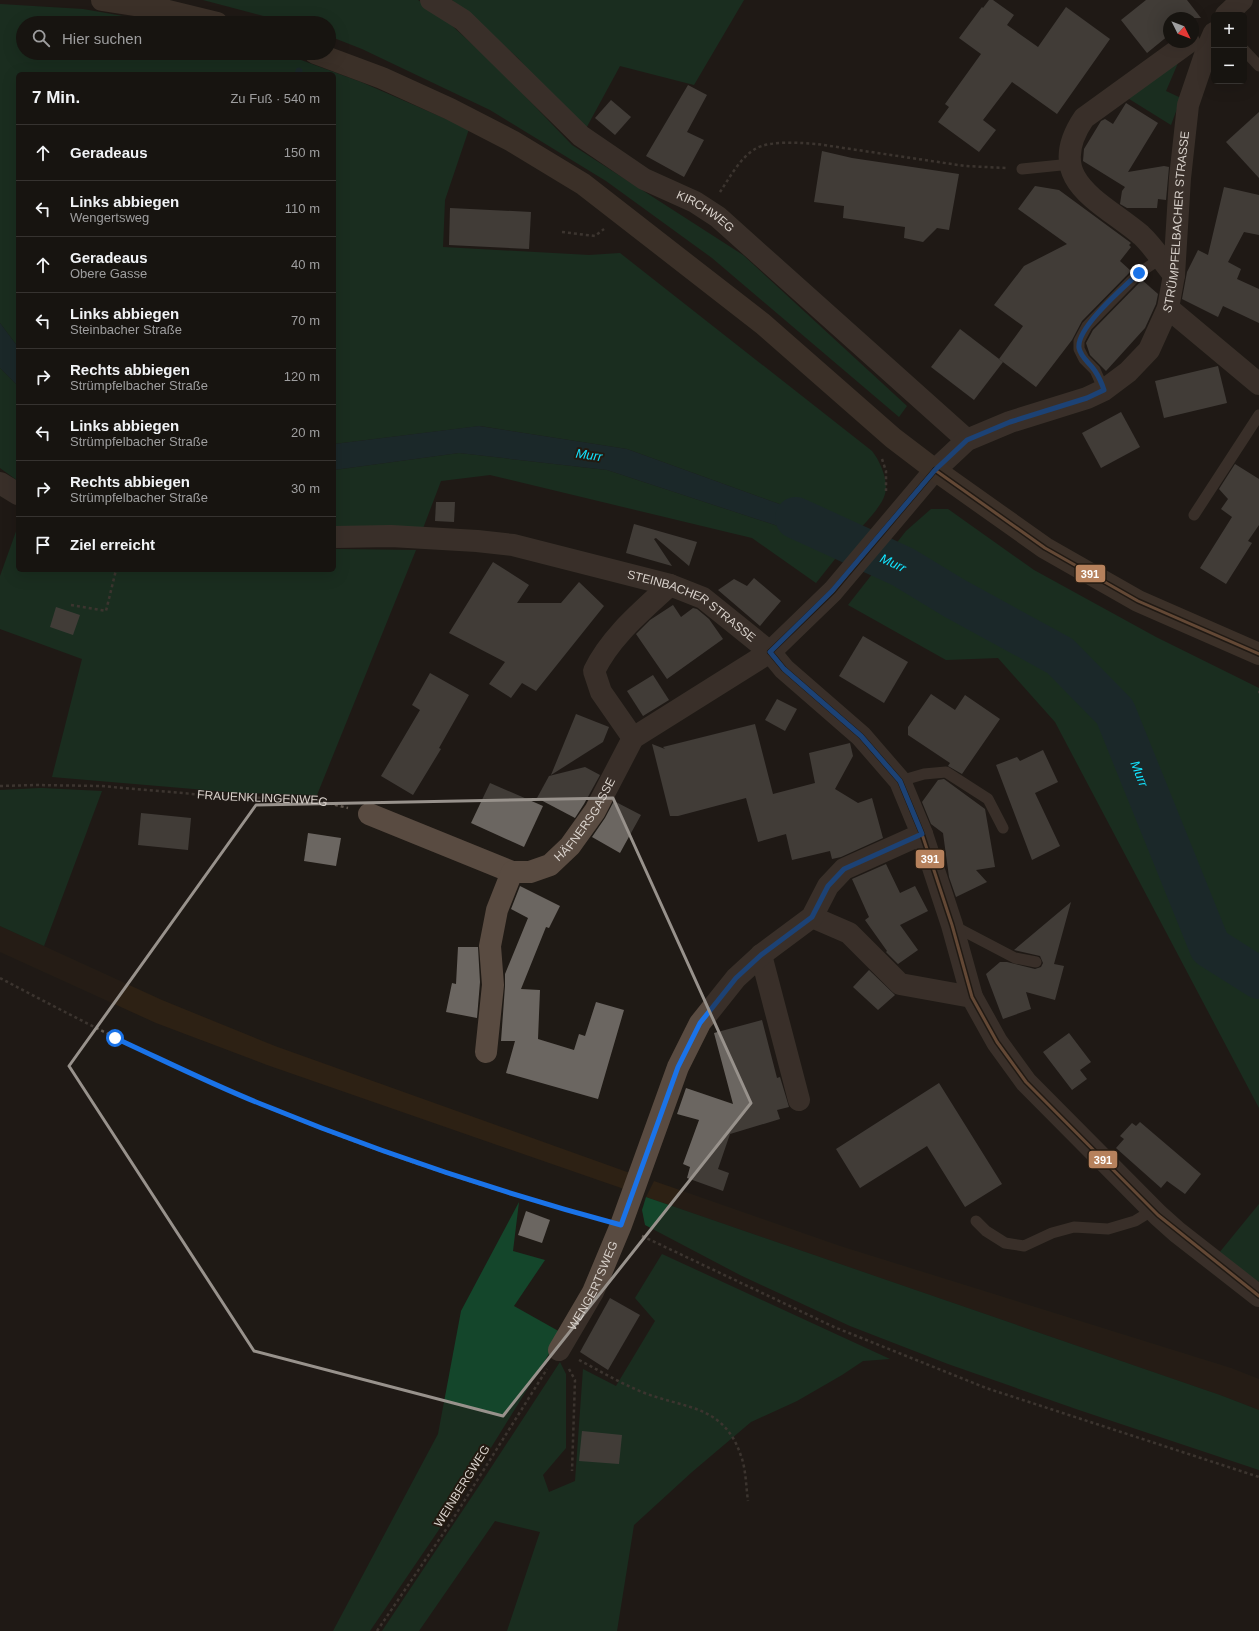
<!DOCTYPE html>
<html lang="de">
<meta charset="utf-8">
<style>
body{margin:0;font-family:Helvetica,sans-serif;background:#24211e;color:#f1f3f6}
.controls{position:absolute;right:12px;top:12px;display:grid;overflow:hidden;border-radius:6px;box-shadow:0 4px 16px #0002}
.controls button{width:36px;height:36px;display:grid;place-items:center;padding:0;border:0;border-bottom:1px solid #363330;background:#171410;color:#f1f3f6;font:20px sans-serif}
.compass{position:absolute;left:1163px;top:12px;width:36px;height:36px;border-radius:50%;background:#171410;box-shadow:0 4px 16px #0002;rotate:132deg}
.stop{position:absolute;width:12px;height:12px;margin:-9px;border:3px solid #1a73e8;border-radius:50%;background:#fff}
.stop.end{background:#1a73e8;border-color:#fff;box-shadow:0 1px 4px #0008}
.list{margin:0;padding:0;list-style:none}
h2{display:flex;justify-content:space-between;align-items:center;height:52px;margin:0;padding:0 16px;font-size:17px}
h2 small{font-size:13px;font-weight:400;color:#9e9e9f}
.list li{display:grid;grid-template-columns:26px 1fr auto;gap:12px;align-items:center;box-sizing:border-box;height:56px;padding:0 16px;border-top:1px solid #363330}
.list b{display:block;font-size:15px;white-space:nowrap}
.list p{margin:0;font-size:13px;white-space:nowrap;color:#9e9e9f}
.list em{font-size:13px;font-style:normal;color:#9e9e9f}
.icon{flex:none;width:22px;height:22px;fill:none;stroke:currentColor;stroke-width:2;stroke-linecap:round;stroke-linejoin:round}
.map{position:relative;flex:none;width:1259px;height:1631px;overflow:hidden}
.search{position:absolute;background:#171410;box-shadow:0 4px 16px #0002;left:16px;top:16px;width:320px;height:44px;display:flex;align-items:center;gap:10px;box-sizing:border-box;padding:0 14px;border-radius:22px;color:#9e9e9f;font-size:15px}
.panel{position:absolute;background:#171410;box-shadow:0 4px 16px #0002;left:16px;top:72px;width:320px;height:500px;border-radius:6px}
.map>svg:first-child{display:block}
</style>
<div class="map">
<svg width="1259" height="1631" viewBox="0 0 1259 1631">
<rect width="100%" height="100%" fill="#1f1a15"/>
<g fill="#2d2114">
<polygon points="0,926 162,1000 275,1046 630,1173 624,1189 267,1065 156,1023 0,952"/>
<polygon points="654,1181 840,1246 1231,1368 1259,1379 1259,1410 1220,1395 646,1197"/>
</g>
<g fill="#14462b">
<polygon points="203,0 418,0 437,12 494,64 572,145 743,255 907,406 899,417 712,258 606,181 490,110 362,49 329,36 329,23 290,23"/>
<polygon points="452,0 744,0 694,85 620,66 583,134 518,58"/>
<path d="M0 4 83 9 163 23H23V53H282L361 82 469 129 445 200 443 247 589 255 620 253 872 451C880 461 889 481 885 494 882 506 865 523 857 532L627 449 480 426 334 444V74H18V347L0 323Z"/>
<polygon points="1178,63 1166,91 1181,98 1171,125 1126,97"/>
<polygon points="0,368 18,386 18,481 0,468"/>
<polygon points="459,453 607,470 796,532 839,554 816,583 752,538 490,475 441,481 422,531 334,531 334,470"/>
<polygon points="931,509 948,509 1034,570 1156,637 1259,688 1259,1108 1055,722 998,658 946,660 848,605 906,531"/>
<polygon points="18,526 18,570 334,570 334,549 416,550 317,795 241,793 52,777 82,659 0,629 0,576"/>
<polygon points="41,788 102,791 44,946 0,926 0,790"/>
<polygon points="646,1197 1220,1395 1259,1410 1259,1470 1076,1409 948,1364 850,1326 740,1275 645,1225 642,1210"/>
<polygon points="519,1202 513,1251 545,1260 514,1306 562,1333 453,1509 370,1631 333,1631 438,1434 461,1311"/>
<polygon points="1259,1204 1259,1282 1219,1253"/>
<polygon points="662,1254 890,1359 863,1361 842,1375 797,1401 751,1422 692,1472 634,1525 617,1631 507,1631 540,1532 495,1521 419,1631 382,1631 481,1483 560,1362 566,1374 566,1448 543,1475 549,1492 575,1481 583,1369 616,1386 655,1321 635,1298"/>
</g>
<g fill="#173b40">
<polygon points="0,323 18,347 18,386 0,368"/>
<polygon points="479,426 627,449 857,532 839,554 796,532 607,470 459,453 334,470 334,444"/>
</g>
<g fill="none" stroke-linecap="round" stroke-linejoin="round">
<polyline stroke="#173b40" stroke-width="7" points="298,74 299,71"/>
<path stroke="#173b40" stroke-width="42" id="s1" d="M796 518 903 567 954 598 1060 656 1115 712 1210 947 1259 978"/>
</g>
<g fill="#6b6661">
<polygon points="989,0 993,0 1014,15 1007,25 1038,47 1066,7 1110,39 1057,114 1012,82 983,120 996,130 979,152 938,122 949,107 945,104 981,54 959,38 982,7 983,8"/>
<polygon points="1146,0 1187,0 1201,18 1169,18 1169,35 1147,53 1121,20"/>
<polygon points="688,85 707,95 687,132 704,140 684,177 646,156"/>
<polygon points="611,100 631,117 615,135 595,118"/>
<polygon points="1126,103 1158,123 1128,172 1164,166 1169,167 1166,200 1158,199 1157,208 1127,208 1120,204 1122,191 1125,187 1083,161 1084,149 1101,121 1105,119 1113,124"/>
<polygon points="1259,112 1259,178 1226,142"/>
<polygon points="822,151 852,158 959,174 949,230 937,228 923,242 904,238 905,227 843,218 844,206 814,202"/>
<polygon points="1035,186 1059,190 1131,243 1129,245 1131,247 1120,261 1131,271 1082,321 1072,340 1036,387 999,359 1023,326 994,305 1024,266 1067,244 1018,209"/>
<polygon points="1224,187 1259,195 1259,235 1244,232 1228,262 1241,269 1237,279 1259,289 1259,323 1223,306 1218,317 1182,299 1187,272 1198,250 1208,255"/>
<polygon points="450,208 531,212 529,249 449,245"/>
<polygon points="1142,280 1158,294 1156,304 1145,328 1106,371 1090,355 1086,343 1093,330"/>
<polygon points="960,329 1003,362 974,400 931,367"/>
<polygon points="1218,366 1227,403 1164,418 1155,381"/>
<polygon points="1121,412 1140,447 1101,468 1082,433"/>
<polygon points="1235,464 1259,479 1259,525 1248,541 1252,543 1226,584 1200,568 1232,517 1221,509 1228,499 1219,489"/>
<polygon points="436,502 455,502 454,522 435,521"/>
<polygon points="634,524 697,542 689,566 656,538 654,539 672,566 626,553"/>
<polygon points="493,562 529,585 517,603 561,603 579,582 604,606 536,691 522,683 511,698 489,684 505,662 449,633"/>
<polygon points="754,578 781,601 760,626 718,590 734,579 747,586"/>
<polygon points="673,605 681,617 693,608 697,609 709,619 723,639 667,679 636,634 650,620"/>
<polygon points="56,607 80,615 73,635 50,627"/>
<polygon points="863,636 908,662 884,703 839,676"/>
<polygon points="430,673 469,695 439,748 441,749 413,795 381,776 420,710 412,705"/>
<polygon points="653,675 669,700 643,716 627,691"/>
<polygon points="931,694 955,710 965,695 1000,719 962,774 948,766 950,763 908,735 908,727"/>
<polygon points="777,699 797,709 785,731 765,720"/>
<polygon points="576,714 609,727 603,742 551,775"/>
<polygon points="755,724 773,794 815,783 809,753 850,743 853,756 835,789 858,803 872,798 883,838 841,857 832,859 830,851 792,860 786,834 758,842 746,798 678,816 670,816 652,744 665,749 663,747"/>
<polygon points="1043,750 1058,782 1035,793 1060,846 1032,860 996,765 1017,757 1020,761"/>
<polygon points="585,767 600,775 584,804 575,818 537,798 549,776"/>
<polygon points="944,779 985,809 995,867 976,870 987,882 956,897 949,877 943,833 931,824 922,802 938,780"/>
<polygon points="490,783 543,806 524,847 471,823"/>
<polygon points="614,801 641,815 620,853 592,837 605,818"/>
<polygon points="141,813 191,818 188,850 138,845"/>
<polygon points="308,833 341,838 336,866 304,861"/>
<polygon points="886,864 900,893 915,886 928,911 900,925 918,950 898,964 886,952 887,951 865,920 869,917 852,879"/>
<polygon points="520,886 560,906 549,928 546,927 521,989 540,990 538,1039 574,1050 579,1034 585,1036 596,1002 624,1010 598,1099 506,1073 515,1041 501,1041 505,986 505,974 528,918 511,909"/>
<polygon points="1071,902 1054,964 1064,966 1055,1000 1026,992 1031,1009 1003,1019 986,974 1000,962 1007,962 1035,969 1041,967 1043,963 1040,956 1014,950"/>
<polygon points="458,947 478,947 480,982 477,1018 446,1012 452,983 456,984"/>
<polygon points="869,970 895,995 878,1010 853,987"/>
<polygon points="762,1020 777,1078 780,1077 789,1107 777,1110 780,1119 730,1134 718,1169 729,1173 723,1191 687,1178 690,1167 683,1164 699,1120 677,1114 686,1088 733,1104 714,1033"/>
<polygon points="1069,1033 1091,1062 1080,1070 1087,1079 1072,1090 1043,1052"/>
<polygon points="939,1083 1002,1184 965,1207 927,1146 860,1188 836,1149"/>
<polygon points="1140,1122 1201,1174 1185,1194 1167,1181 1161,1188 1116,1148 1124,1139 1120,1136 1132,1123 1136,1126"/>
<polygon points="526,1211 550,1220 542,1243 518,1235"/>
<polygon points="610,1298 640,1315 608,1370 580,1352"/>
<polygon points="582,1431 622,1435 619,1464 579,1461"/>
</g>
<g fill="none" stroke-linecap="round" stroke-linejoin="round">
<g stroke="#5f564e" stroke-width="2.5" stroke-dasharray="3 3" stroke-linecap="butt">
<path d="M720 192C730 177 740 158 755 149 770 140 801 143 817 144L965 166 1006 168"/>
<polyline points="562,232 595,236 604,229"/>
<polyline points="882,459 886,471 886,491"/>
<polyline points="71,605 106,611 116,570"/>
<polyline points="1258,692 1259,692"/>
<path id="s2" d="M0 786 35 785 101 786 216 796 316 800 348 808"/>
<path d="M0 978C85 1023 171 1067 260 1104 370 1150 484 1188 598 1219"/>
<polyline points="642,1236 834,1327 986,1388 1259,1477"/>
<path d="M579 1360C600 1371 620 1383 642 1392 684 1409 724 1404 741 1456 746 1469 746 1487 748 1501"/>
<polyline points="569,1369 575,1380 572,1471"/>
<polyline points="377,1631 451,1522 547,1369"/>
</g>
<g stroke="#594b41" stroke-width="11">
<polyline points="1244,50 1259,66"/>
<polyline points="1022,169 1071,164"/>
<polyline points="1104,390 1095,370 1084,359 1079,349 1079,341 1087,326 1139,273 1160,259"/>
<polyline points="1194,515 1259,415"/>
<polyline points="900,781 924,774 946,772 988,799 1003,828"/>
<polyline points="952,925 1015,958 1036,962"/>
<polyline points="976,1221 986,1231 1005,1243 1024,1246 1052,1233 1074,1227 1108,1229 1135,1221 1153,1210"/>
</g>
<g stroke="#594b41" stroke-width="22">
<path id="s3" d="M431 0 463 20 581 136 644 179 695 202 718 217 967 440"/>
<polyline points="1226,15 1242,0"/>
<path d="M1174 275C1163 262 1153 246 1141 235 1101 201 1042 180 1084 118L1189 42"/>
<polyline points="1168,308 1259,384"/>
<polyline points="0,483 18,494"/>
<path id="s4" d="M334 537 391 536 477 541 513 545 670 585 703 598 770 652 784 669 861 736 900 781 922 834 952 925 972 997 997 1042 1026 1082 1158 1215 1177 1232 1259 1296"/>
<path d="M633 738 601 692 594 671C611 636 642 611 670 585"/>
<polyline points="369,814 512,872"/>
<polyline points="812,917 849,933 900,984 972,997"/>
<polyline points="761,955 799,1100"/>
<path id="s5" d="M486 1052 493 985 490 946 497 910 512 872H530L550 865 570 846 595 811 633 738 770 652 833 591 935 470 967 440 1010 422 1087 398 1104 390 1128 372 1149 350 1168 308 1174 275 1180 178 1188 105 1207 49 1214 33"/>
<path id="s6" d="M559 1350 593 1292 621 1225 678 1067 700 1023 736 978 761 955 812 917 828 886 844 869 922 834"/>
</g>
<g stroke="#5e4c3f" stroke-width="22">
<polyline points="102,0 160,9 217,23"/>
<polyline points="315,53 382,78 450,109 512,141 583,184 763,324 893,438 935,470 1045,548 1138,601 1259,654"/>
</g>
<defs>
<g id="bus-1">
<polyline points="935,470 1045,548 1138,601 1259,654"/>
<polyline points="770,652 784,669 861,736 900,781 922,834 952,925 972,997 997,1042 1026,1082 1158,1215 1259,1296"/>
<polyline points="770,652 833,591 935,470"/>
</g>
</defs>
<use href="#bus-1" stroke="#231a11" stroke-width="6"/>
<use href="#bus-1" stroke="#b6815c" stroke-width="3"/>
</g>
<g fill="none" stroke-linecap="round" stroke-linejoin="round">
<path stroke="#1a73e8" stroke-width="5" d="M115 1038C163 1060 211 1084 261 1104 378 1152 499 1192 621 1225L678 1067 700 1023 736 978 761 955 812 917 828 886 844 869 922 834 900 781 861 736 784 669 770 652 832 591 935 470 967 440 1010 422 1087 398 1104 390C1102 384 1099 377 1095 371 1090 363 1081 358 1079 348 1076 328 1124 287 1139 273"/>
</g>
<path d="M0 0H1259V1631H0ZM613 798 751 1103 503 1416 254 1351 69 1066 256 805Z" fill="#1f1a15" fill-opacity=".55" fill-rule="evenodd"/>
<path fill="none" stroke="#98928c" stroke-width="3" stroke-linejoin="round" d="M613 798 751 1103 503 1416 254 1351 69 1066 256 805Z"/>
<g text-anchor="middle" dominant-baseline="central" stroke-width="4" stroke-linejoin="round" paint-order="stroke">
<g font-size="12" fill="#d9d2cc" stroke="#231a11">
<text stroke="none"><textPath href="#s3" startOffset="349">KIRCHWEG</textPath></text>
<text stroke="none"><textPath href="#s5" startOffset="1167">STRÜMPFELBACHER STRASSE</textPath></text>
<text stroke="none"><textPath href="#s4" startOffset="370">STEINBACHER STRASSE</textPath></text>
<text stroke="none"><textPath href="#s2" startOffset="263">FRAUENKLINGENWEG</textPath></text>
<text stroke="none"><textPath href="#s5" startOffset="281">HÄFNERSGASSE</textPath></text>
<text stroke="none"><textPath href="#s6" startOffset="73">WENGERTSWEG</textPath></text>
<text transform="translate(462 1486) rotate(-58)">WEINBERGWEG</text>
</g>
<g font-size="13" font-style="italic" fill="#13e4ff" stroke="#231a11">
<text transform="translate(589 455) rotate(8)">Murr</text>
<text stroke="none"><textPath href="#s1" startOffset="107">Murr</textPath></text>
<text stroke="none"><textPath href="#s1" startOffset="443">Murr</textPath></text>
</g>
</g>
<g stroke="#231a11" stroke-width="1.5">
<rect x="1075" y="564" width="31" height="19" rx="4" fill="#b6815c"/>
<rect x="915" y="849" width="30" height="20" rx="4" fill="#b6815c"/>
<rect x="1088" y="1150" width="30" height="19" rx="4" fill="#b6815c"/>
</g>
<g font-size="11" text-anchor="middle" font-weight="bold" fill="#fff">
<text x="1090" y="578">391</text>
<text x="930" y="863">391</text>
<text x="1103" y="1164">391</text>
</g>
</svg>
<div class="controls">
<button>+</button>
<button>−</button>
</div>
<svg class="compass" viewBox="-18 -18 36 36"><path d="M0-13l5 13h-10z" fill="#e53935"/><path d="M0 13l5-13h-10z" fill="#9e9e9f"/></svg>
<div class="stop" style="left:115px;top:1038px"></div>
<div class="stop end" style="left:1139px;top:273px"></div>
<div class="search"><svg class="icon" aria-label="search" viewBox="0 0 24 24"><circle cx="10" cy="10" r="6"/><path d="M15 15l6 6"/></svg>Hier suchen</div>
<section class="panel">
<h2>7 Min.<small>Zu Fuß · 540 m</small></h2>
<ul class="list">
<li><svg class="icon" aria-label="ahead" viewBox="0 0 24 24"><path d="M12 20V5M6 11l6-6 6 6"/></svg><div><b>Geradeaus</b></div><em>150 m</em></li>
<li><svg class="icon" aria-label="left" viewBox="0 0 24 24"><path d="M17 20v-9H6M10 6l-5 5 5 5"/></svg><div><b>Links abbiegen</b><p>Wengertsweg</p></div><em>110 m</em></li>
<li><svg class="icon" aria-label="ahead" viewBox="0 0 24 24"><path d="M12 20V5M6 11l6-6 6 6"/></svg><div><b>Geradeaus</b><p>Obere Gasse</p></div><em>40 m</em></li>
<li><svg class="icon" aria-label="left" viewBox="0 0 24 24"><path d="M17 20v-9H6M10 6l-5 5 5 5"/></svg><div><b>Links abbiegen</b><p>Steinbacher Straße</p></div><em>70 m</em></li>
<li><svg class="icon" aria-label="right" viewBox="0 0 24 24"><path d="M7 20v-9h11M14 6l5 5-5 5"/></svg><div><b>Rechts abbiegen</b><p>Strümpfelbacher Straße</p></div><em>120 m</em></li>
<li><svg class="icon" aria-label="left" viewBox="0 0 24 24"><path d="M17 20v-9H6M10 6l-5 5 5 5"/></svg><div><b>Links abbiegen</b><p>Strümpfelbacher Straße</p></div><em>20 m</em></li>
<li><svg class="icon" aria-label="right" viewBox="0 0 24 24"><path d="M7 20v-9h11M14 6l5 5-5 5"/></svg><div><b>Rechts abbiegen</b><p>Strümpfelbacher Straße</p></div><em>30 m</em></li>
<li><svg class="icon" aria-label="arrive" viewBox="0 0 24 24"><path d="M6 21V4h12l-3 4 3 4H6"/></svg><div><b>Ziel erreicht</b></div></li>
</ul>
</section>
</div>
